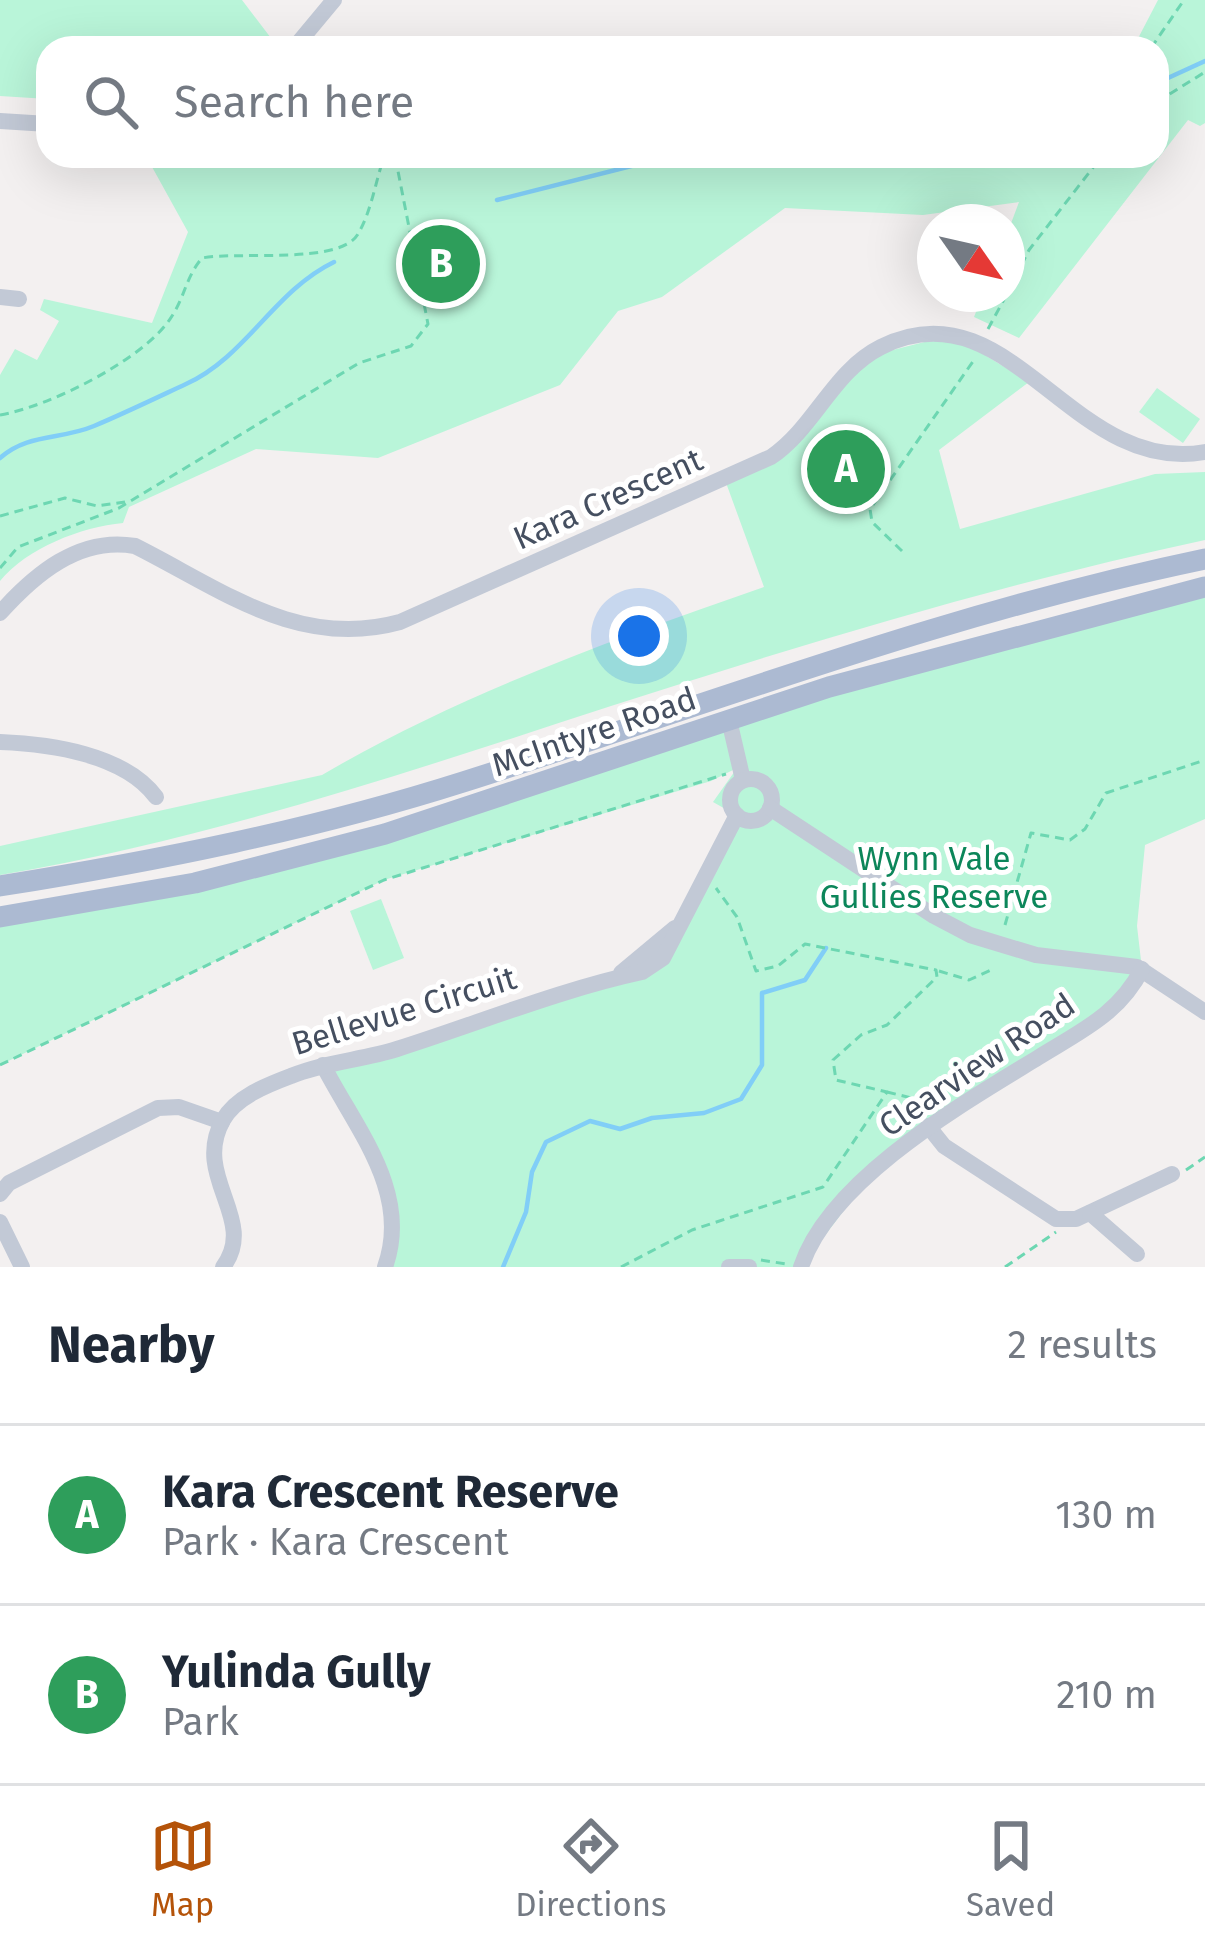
<!DOCTYPE html>
<meta charset="utf-8">
<style>
body{margin:0;font-family:"Fira Sans",sans-serif;background:#f2f2f3;color:#1f2937}
.compass{position:absolute;left:917px;top:204px;width:108px;height:108px;border-radius:50%;background:#fff;box-shadow:0 12px 48px #0002;rotate:124deg}
.you{position:absolute;left:639px;top:636px;width:42px;height:42px;margin:-30px;border:9px solid #fff;border-radius:50%;background:#1a73e8;box-shadow:0 0 0 18px #1a73e833}
.badge{display:grid;place-items:center;width:78px;height:78px;border-radius:50%;background:#b45309;color:#fff;font-size:39px;font-weight:700}
.pin{position:absolute;translate:-50% -50%;border:6px solid #fff;box-shadow:0 3px 12px #0006}
.list{margin:0;padding:0;list-style:none}
h2{display:flex;justify-content:space-between;align-items:center;height:156px;margin:0;padding:0 48px;font-size:51px}
h2 small{font-size:39px;font-weight:400;color:#747a83}
.list li{display:grid;grid-template-columns:78px 1fr auto;gap:36px;align-items:center;box-sizing:border-box;height:180px;padding:0 48px;border-top:3px solid #e0e1e3}
.list b{display:block;font-size:45px;white-space:nowrap}
.list p{margin:0;font-size:39px;white-space:nowrap;color:#747a83}
.list em{font-size:39px;font-style:normal;color:#747a83}
.icon{flex:none;width:66px;height:66px;fill:none;stroke:currentColor;stroke-width:2;stroke-linecap:round;stroke-linejoin:round}
.map{position:relative;flex:none;width:1205px;height:1267px;overflow:hidden}
.search{position:absolute;background:#fff;box-shadow:0 12px 48px #0002;left:36px;right:36px;top:36px;height:132px;display:flex;align-items:center;gap:30px;box-sizing:border-box;padding:0 42px;border-radius:36px;color:#747a83;font-size:45px}
.sheet{height:516px;background:#fff}
nav{display:flex;justify-content:space-around;align-items:center;box-sizing:border-box;height:168px;border-top:3px solid #e0e1e3;background:#fff;font-size:33px;color:#747a83}
nav a{display:grid;justify-items:center;gap:6px}
nav .on{color:#b45309}
.map>svg:first-child{display:block}
</style>
<div class="map">
<svg width="1205" height="1267" viewBox="0 0 1205 1267">
<rect width="100%" height="100%" fill="#f3f0f0"/>
<g fill="#b9f5d9">
<polygon points="0,0 242,0 277,46 48,48 48,99 0,96"/>
<path d="M1158 0H1205V123L1200 126 1188 120 1019 338 974 317 983 294H1007V234L1019 202 923 215 785 208 662 297 618 311 560 385 378 458 256 449 129 507 123 523C81 527 27 548 0 581V375L15 349 37 360 59 321 40 310 44 299 152 323 188 232 146 156H1157V48H1133Z"/>
<path d="M952 335 1029 382 939 450 960 529 1155 474 1205 472V540C1005 583 806 643 611 706 409 772 210 839 0 875V846L322 775C460 694 614 639 764 587L725 480 771 457 865 357Z"/>
<polygon points="1157,388 1200,419 1183,443 1139,412"/>
<polygon points="1205,587 1205,819 1145,845 1137,926 1142,969 1129,994 870,1176 801,1267 385,1267 387,1188 323,1065 616,977 680,924 736,815 713,802 737,768 711,781 384,880 0,1065 0,917 195,883"/>
<polygon points="381,899 404,958 373,970 350,911"/>
</g>
<g fill="none" stroke-linecap="round" stroke-linejoin="round">
<g stroke="#81cef7" stroke-width="4.5">
<polyline points="1157,83 1205,61"/>
<polyline points="880,156 885,156"/>
<polyline points="497,200 671,156"/>
<path d="M0 458C28 433 61 440 94 426 125 413 156 398 186 384 246 357 274 291 334 262"/>
<polyline points="503,1267 526,1212 532,1172 546,1142 590,1121 620,1129 652,1118 704,1113 741,1099 762,1065 762,993 805,980 826,948"/>
</g>
<g stroke="#6dd7b2" stroke-width="3" stroke-dasharray="9 6" stroke-linecap="butt">
<polyline points="1151,48 1184,0"/>
<polyline points="1157,102 1205,72"/>
<polyline points="310,156 396,161 414,156"/>
<polyline points="1008,292 1029,250 1102,156"/>
<polyline points="988,329 1007,294"/>
<path d="M0 415C48 407 146 359 172 316 185 296 186 277 202 258 240 251 340 265 358 234 371 212 375 184 383 160"/>
<polyline points="0,516 65,498 97,506 125,502"/>
<polyline points="902,551 872,522 870,509 974,360"/>
<polyline points="0,568 18,547 119,508 359,363 411,346 428,324 396,161"/>
<polyline points="1005,925 1031,833 1070,840 1085,829 1106,793 1205,760"/>
<polyline points="939,971 969,980 993,969"/>
<polyline points="0,1065 384,880 726,774"/>
<polyline points="887,1092 924,1101 932,1108"/>
<polyline points="1186,1170 1205,1157"/>
<polyline points="761,1260 786,1264"/>
<polyline points="621,1267 692,1230 823,1187 887,1092 836,1080 833,1060 861,1035 887,1025 937,977 936,970 805,944 778,966 756,971 737,917 716,888"/>
<polyline points="1005,1267 1056,1232"/>
</g>
<g stroke="#c2c9d6" stroke-width="16">
<polyline points="294,48 334,0"/>
<polyline points="0,121 48,124"/>
<polyline points="0,297 19,299"/>
<path d="M0 613C34 575 79 536 135 546 221 589 298 650 400 622L771 457C815 427 833 371 881 347 1010 282 1071 476 1205 452"/>
<polyline points="729,720 743,780"/>
<path d="M0 742C50 744 124 754 156 797"/>
<circle cx="751" cy="800" r="21"/>
<polyline points="770,808 934,916 970,935 1036,955 1137,967 1205,1012"/>
<polyline points="621,973 675,928"/>
<path d="M323 1065C355 1128 412 1192 385 1267"/>
<polyline points="928,1126 944,1146 1056,1219 1076,1219 1172,1174"/>
<polyline points="0,1194 9,1183 158,1108 179,1107 222,1122"/>
<polyline points="1090,1213 1137,1254"/>
<polyline points="0,1222 22,1267"/>
<path d="M223 1267C259 1219 191 1177 223 1120 236 1097 267 1085 291 1076 325 1062 362 1060 397 1049 479 1023 559 990 642 972L663 958 737 815"/>
<polyline points="729,1267 749,1267"/>
<path d="M801 1267C830 1179 964 1103 1039 1057 1081 1031 1119 1014 1142 969"/>
</g>
<g stroke="#acbad2" stroke-width="21">
<path d="M0 886C156 861 312 830 463 782 713 703 946 613 1205 559"/>
<polyline points="0,917 195,883 385,834 829,687 1205,587"/>
</g>
</g>
<g text-anchor="middle" dominant-baseline="central" stroke-width="10" stroke-linejoin="round" paint-order="stroke">
<g font-size="33" fill="#454f60" stroke="#fff">
<text transform="translate(608 499) rotate(-24)">Kara Crescent</text>
<text transform="translate(594 732) rotate(-19)">McIntyre Road</text>
<text transform="translate(404 1011) rotate(-17)">Bellevue Circuit</text>
<text transform="translate(977 1065) rotate(-34)">Clearview Road</text>
</g>
<g font-size="33" fill="#0c865a" stroke="#fff">
<text x="934" y="859">Wynn Vale<tspan x="934" dy="38">Gullies Reserve</tspan></text>
</g>
</g>
</svg>
<svg class="compass" viewBox="-18 -18 36 36"><path d="M0-13l5 13h-10z" fill="#e53935"/><path d="M0 13l5-13h-10z" fill="#747a83"/></svg>
<div class="you"></div>
<div class="pin badge" style="left:846px;top:469px;background:#2e9e5b">A</div>
<div class="pin badge" style="left:441px;top:264px;background:#2e9e5b">B</div>
<div class="search"><svg class="icon" aria-label="search" viewBox="0 0 24 24"><circle cx="10" cy="10" r="6"/><path d="M15 15l6 6"/></svg>Search here</div>
</div>
<section class="sheet">
<h2>Nearby<small>2 results</small></h2>
<ul class="list">
<li><span class="badge" style="background:#2e9e5b">A</span><div><b>Kara Crescent Reserve</b><p>Park · Kara Crescent</p></div><em>130 m</em></li>
<li><span class="badge" style="background:#2e9e5b">B</span><div><b>Yulinda Gully</b><p>Park</p></div><em>210 m</em></li>
</ul>
</section>
<nav>
<a class="on"><svg class="icon" aria-label="map" viewBox="0 0 24 24"><path d="M3 6l6-2 6 2 6-2v14l-6 2-6-2-6 2zM9 4v14M15 6v14"/></svg>Map</a>
<a><svg class="icon" aria-label="directions" viewBox="0 0 24 24"><path d="M12 3l9 9-9 9-9-9zM9 14v-3h6M13 9l2 2-2 2"/></svg>Directions</a>
<a><svg class="icon" aria-label="saved" viewBox="0 0 24 24"><path d="M7 4h10v16l-5-4-5 4z"/></svg>Saved</a>
</nav>
